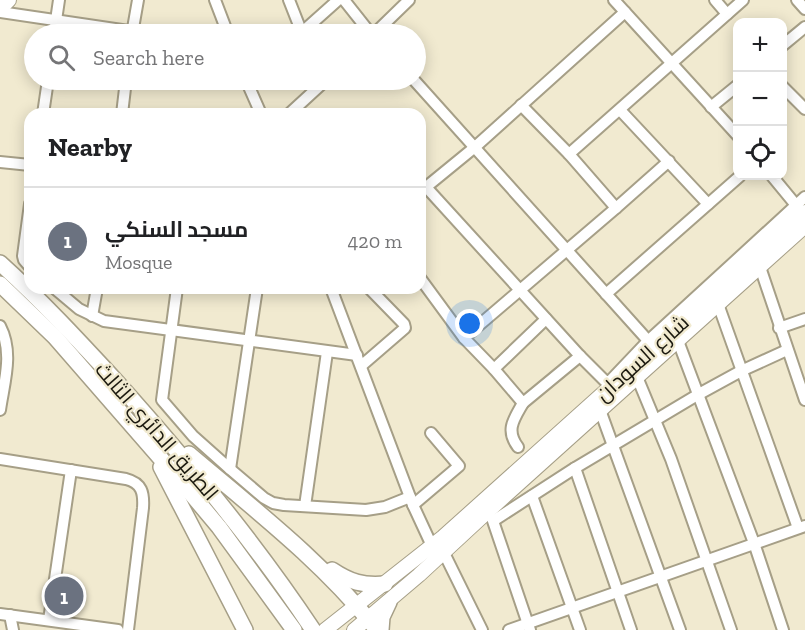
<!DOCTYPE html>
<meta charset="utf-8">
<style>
body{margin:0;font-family:"Zilla Slab",Cairo,serif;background:#f6f6f6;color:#202124}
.controls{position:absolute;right:18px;top:18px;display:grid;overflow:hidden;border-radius:12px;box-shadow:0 3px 15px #0003}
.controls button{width:54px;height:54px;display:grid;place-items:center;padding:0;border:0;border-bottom:2px solid #e0e0e0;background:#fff;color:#202124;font:30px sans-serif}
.you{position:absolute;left:470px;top:324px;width:21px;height:21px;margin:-15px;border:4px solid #fff;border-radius:50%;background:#1a73e8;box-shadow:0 0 0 9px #1a73e833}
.badge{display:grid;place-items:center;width:39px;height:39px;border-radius:50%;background:#db2777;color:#fff;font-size:20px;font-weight:700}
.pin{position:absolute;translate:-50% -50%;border:3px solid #fff;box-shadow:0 2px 6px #0006}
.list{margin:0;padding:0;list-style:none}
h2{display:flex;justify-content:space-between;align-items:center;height:78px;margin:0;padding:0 24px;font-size:26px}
h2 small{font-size:20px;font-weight:400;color:#757577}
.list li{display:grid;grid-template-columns:39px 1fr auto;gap:18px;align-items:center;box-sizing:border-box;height:108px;padding:0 24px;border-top:2px solid #e0e0e0}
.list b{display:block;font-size:22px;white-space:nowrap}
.list p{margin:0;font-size:20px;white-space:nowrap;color:#757577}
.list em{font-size:20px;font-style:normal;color:#757577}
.icon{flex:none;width:33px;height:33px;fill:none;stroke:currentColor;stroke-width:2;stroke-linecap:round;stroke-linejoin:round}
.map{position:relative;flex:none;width:805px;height:630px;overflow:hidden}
.search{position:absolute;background:#fff;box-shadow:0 3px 15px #0003;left:24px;top:24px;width:402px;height:66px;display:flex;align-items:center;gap:15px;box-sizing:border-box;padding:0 21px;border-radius:33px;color:#757577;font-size:22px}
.panel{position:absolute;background:#fff;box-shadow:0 3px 15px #0003;left:24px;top:108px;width:402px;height:186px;border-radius:18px}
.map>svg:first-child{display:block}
</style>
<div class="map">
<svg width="805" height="630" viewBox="0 0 805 630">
<rect width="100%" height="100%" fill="#f1ead0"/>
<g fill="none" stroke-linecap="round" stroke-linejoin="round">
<defs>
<g id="minor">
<polyline points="215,0 228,34"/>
<polyline points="289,0 302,33"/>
<polyline points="344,0 371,34"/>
<polyline points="614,0 738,136"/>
<polyline points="715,0 727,14"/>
<polyline points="797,0 805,9"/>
<polyline points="0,12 149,34"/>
<polyline points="54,34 59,0"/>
<polyline points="132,34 138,0"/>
<polyline points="300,34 338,0"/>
<polyline points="374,34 409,0"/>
<polyline points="782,46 805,27"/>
<polyline points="246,80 261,114"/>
<polyline points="414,80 652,345"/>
<polyline points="782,86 805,109"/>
<polyline points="521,105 569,154 616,208"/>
<polyline points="711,107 738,85"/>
<polyline points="620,110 708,204"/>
<polyline points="43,114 48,80"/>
<polyline points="122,114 126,80"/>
<polyline points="289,114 326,80"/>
<polyline points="569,154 743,0"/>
<polyline points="0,162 30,165"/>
<polyline points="772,176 800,210"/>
<polyline points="426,187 580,356 605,381 610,381 648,341 805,197"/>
<polyline points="420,192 475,147 625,12"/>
<polyline points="30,204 23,256 24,260 30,267"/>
<polyline points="760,267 805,400"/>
<polyline points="420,278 464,338 494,369"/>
<polyline points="54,288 79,309 104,321 357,355"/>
<polyline points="177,288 162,400 193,436 230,469 264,498 273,503 284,505 366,510 385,507 410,497"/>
<polyline points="331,288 413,505 432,546"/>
<polyline points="606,294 740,176"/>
<polyline points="718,304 798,528"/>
<polyline points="92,316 97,288"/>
<polyline points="546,319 494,369 523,403 580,356"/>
<path d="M0 326C14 353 4 382 0 410"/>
<polyline points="779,328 805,319"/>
<polyline points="464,338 616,208 669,161"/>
<polyline points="678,341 754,543 783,630"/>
<polyline points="361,366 405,328 404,324 369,288"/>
<polyline points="637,377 671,459 731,630"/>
<polyline points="600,410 680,630"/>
<path d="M518 447C505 430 514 419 523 403"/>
<path d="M0 459 126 479C142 483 144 493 143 508L128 630"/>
<polyline points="575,468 631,630"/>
<polyline points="230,469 257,288"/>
<polyline points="532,496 580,630"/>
<polyline points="413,505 459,466 431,433"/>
<polyline points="305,506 327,352"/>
<polyline points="444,553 482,630"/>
<polyline points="0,614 118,630"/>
<polyline points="10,615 13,630"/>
<polyline points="49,620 71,470"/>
<polyline points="509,630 805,526"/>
<polyline points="530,630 493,521 575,468 699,394 741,371 787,350"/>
</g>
<g id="major">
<polyline points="0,9 9,0"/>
<polyline points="325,630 443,537 805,212"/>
<polyline points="354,630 419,575 486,513 805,226"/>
</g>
<g id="highway">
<path d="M0 263C41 300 78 340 115 380 186 459 254 541 313 630"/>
<polyline points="0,284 55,337 183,484 219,527 294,630"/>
<path d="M189 454C255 510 323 562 377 630"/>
<polyline points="161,467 245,630"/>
<path d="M332 570C350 582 363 586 385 584"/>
<polyline points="381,630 382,617 389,602"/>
</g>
</defs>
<use href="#minor" stroke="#a69f87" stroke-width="14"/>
<use href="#major" stroke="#a69f87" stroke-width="16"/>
<use href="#highway" stroke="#a69f87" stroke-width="18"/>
<use href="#minor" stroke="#fff" stroke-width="10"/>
<use href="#major" stroke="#fff" stroke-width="14"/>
<use href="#highway" stroke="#fff" stroke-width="15"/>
</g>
<g text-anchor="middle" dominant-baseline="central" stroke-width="4.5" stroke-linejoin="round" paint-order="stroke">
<g font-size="21" fill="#1b190f" stroke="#f1ead0">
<text transform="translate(642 358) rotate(-42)">شارع السودان</text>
<text transform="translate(157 431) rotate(49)">الطريق الدائري الثالث</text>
</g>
</g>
</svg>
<div class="controls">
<button>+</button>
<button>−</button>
<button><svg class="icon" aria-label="locate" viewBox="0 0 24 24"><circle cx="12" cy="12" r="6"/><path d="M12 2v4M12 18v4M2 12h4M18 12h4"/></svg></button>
</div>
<div class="you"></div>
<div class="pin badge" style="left:64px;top:596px;background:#6b7280">1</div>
<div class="search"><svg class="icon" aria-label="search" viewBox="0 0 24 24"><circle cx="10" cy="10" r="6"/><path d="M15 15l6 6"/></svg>Search here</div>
<section class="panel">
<h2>Nearby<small></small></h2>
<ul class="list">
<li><span class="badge" style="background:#6b7280">1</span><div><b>مسجد السنكي</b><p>Mosque</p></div><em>420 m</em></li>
</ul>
</section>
</div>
